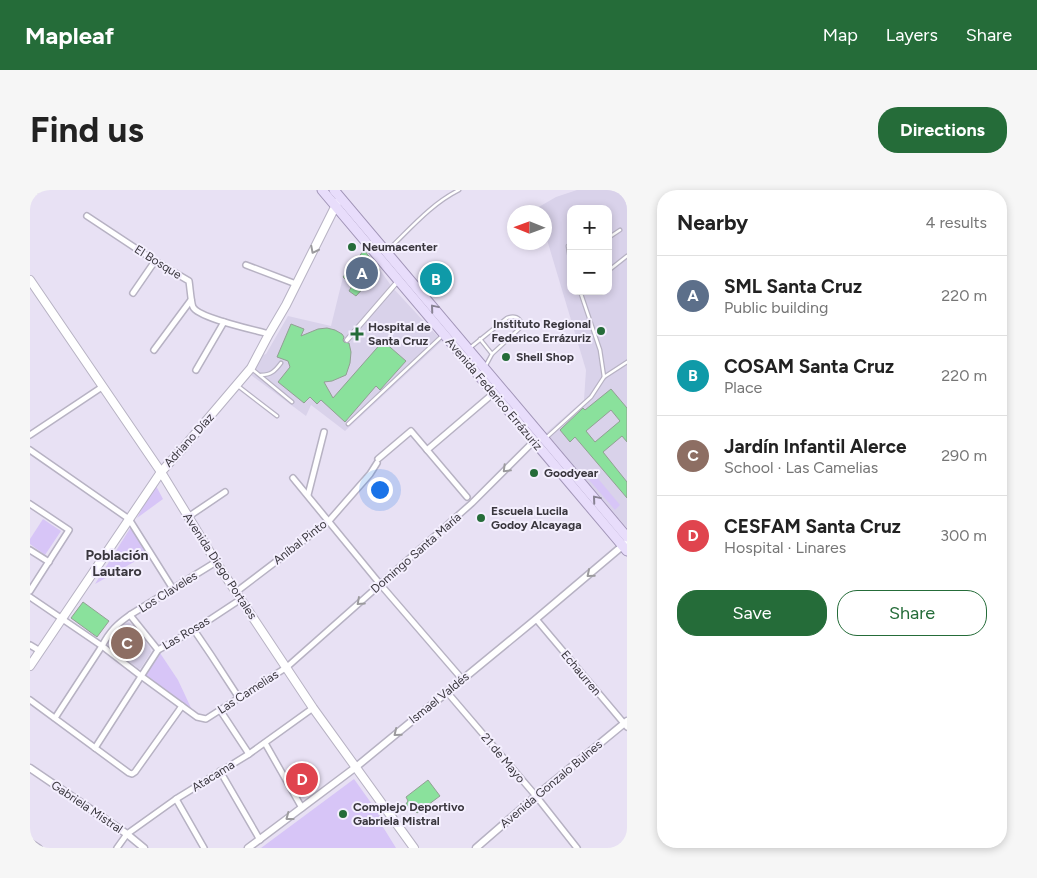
<!DOCTYPE html>
<meta charset="utf-8">
<style>
body{margin:0;font-family:Figtree,sans-serif;background:#f6f6f6;color:#222}
.controls{position:absolute;right:15px;top:15px;display:grid;overflow:hidden;border-radius:10px;box-shadow:0 2px 8px #0003}
.controls button{width:45px;height:45px;display:grid;place-items:center;padding:0;border:0;border-bottom:1px solid #e0e0e0;background:#fff;color:#222;font:25px sans-serif}
.compass{position:absolute;left:477px;top:15px;width:45px;height:45px;border-radius:50%;background:#fff;box-shadow:0 2px 8px #0003;rotate:271deg}
.you{position:absolute;left:349px;top:299px;width:18px;height:18px;margin:-12px;border:4px solid #fff;border-radius:50%;background:#1a73e8;box-shadow:0 0 0 8px #1a73e833}
.badge{display:grid;place-items:center;width:32px;height:32px;border-radius:50%;background:#256c39;color:#fff;font-size:16px;font-weight:700}
.pin{position:absolute;translate:-50% -50%;border:2px solid #fff;box-shadow:0 1px 5px #0006}
.list{margin:0;padding:0;list-style:none}
h2{display:flex;justify-content:space-between;align-items:center;height:65px;margin:0;padding:0 20px;font-size:21px}
h2 small{font-size:16px;font-weight:400;color:#767676}
.list li{display:grid;grid-template-columns:32px 1fr auto;gap:15px;align-items:center;box-sizing:border-box;height:80px;padding:0 20px;border-top:1px solid #e0e0e0}
.list b{display:block;font-size:19px;white-space:nowrap}
.list p{margin:0;font-size:16px;white-space:nowrap;color:#767676}
.list em{font-size:16px;font-style:normal;color:#767676}
.actions{display:flex;gap:10px;padding:15px 20px}
.actions a{flex:1;padding:11px 0;border:1px solid #256c39;border-radius:20px;text-align:center;font-size:18px;color:#256c39}
.actions .main{background:#256c39;color:#fff}
.map{position:relative;flex:none;width:597px;height:658px;overflow:hidden;border-radius:20px}
header{display:flex;align-items:center;gap:30px;box-sizing:border-box;height:70px;padding:0 25px;background:#256c39;color:#fff}
header strong{font-size:24px}
nav{display:flex;gap:28px;margin-inline-start:auto;font-size:18px}
.intro{display:flex;align-items:center;justify-content:space-between;box-sizing:border-box;height:120px;padding:0 30px}
h1{margin:0;font-size:35px}
.button{padding:12px 22px;border-radius:20px;background:#256c39;color:#fff;font-size:18px;font-weight:700}
main{display:flex;gap:30px;padding:0 30px}
aside{flex:1;background:#fff;border-radius:20px;box-shadow:0 2px 8px #0003}
.map>svg:first-child{display:block}
</style>
<header>
<strong>Mapleaf</strong>
<nav><a>Map</a><a>Layers</a><a>Share</a></nav>
</header>
<div class="intro"><h1>Find us</h1><a class="button">Directions</a></div>
<main>
<div class="map">
<svg width="597" height="658" viewBox="0 0 597 658">
<rect width="100%" height="100%" fill="#e8e1f4"/>
<g fill="#d9d2ea" fill-rule="evenodd">
<path d="M547 0H597V338L516 243 554 210 556 180 515 43 514 22H508L507 18 526 7ZM541 19H578V101H541Z"/>
<polygon points="334,60 350,80 362,97 412,151 315,241 281,215 276,226 221,185 233,165 236,164 258,126 301,136 313,87"/>
<polygon points="99,432 120,457 121,462 111,478 109,479 78,455 78,451 94,434"/>
</g>
<g fill="#d7c5f7">
<polygon points="560,279 590,315 585,320 554,284"/>
<polygon points="125,294 133,309 107,328"/>
<polygon points="13,329 31,341 15,365 0,354 0,349"/>
<polygon points="101,337 118,364 65,394"/>
<polygon points="130,463 148,490 162,520 115,485"/>
<polygon points="324,589 354,631 353,637 366,658 231,658"/>
</g>
<g fill="#8ae19c" stroke="#91a093" fill-rule="evenodd">
<polygon points="334,60 350,80 326,106 319,101 322,96 313,87"/>
<polygon points="412,77 417,82 400,101 395,96"/>
<polygon points="261,134 274,139 271,146 288,139 297,138 305,140 312,144 314,147 313,150 314,152 319,153 321,162 320,173 316,185 302,191 294,192 303,208 353,151 376,171 350,200 346,196 315,232 291,210 287,214 280,207 274,213 248,192 260,177 258,171 247,167"/>
<path d="M581 199 597 218V252L592 246 573 262 597 292V308L545 247 540 252 530 240 553 218 555 220ZM581 220 590 231 565 252 556 241Z"/>
<polygon points="53,412 79,431 67,447 41,428"/>
<polygon points="398,590 410,606 387,623 384,619 381,621 376,614 378,611 376,607"/>
</g>
<g fill="none" stroke-linecap="round" stroke-linejoin="round">
<defs>
<g id="service">
<polyline points="578,48 590,40"/>
<polyline points="538,56 541,75"/>
<path d="M358 60C380 39 401 14 429 0"/>
<polyline points="578,81 597,66"/>
<polyline points="550,101 570,160 574,187"/>
<polyline points="450,149 462,164 455,177"/>
<path d="M441 157 477 128C484 125 490 127 492 135L489 139 462 164"/>
<polyline points="222,179 262,212"/>
<path d="M231 185C241 185 245 181 251 173"/>
<polyline points="208,196 247,226"/>
<polyline points="318,234 412,146"/>
<polyline points="517,247 561,207 574,187 597,172"/>
</g>
<polyline id="pedestrian" points="317,150 368,91"/>
<g id="minor">
<polyline points="0,5 6,0"/>
<path d="M57 26 125 71 159 91C160 97 161 113 163 117 168 128 225 140 239 144"/>
<polyline points="216,75 266,94"/>
<polyline points="103,103 125,71"/>
<polyline points="124,160 161,110"/>
<polyline points="166,180 194,132"/>
<polyline points="0,245 72,197"/>
<polyline points="0,260 99,329 143,399"/>
<polyline points="397,260 465,202"/>
<polyline points="348,269 381,241 437,307"/>
<polyline points="263,288 350,394 432,489"/>
<polyline points="278,305 294,242"/>
<polyline points="0,314 39,340 0,401"/>
<polyline points="158,327 195,302"/>
<polyline points="0,360 19,372"/>
<polyline points="206,402 298,332 340,284 347,273"/>
<polyline points="0,407 72,456 111,486 167,527 176,529 257,477 442,313 505,250"/>
<polyline points="100,425 128,460"/>
<polyline points="506,429 597,537"/>
<polyline points="164,440 181,465 209,508"/>
<polyline points="0,455 10,461"/>
<polyline points="417,502 506,606 547,658"/>
<polyline points="0,510 99,583 102,584 105,582 152,516"/>
<polyline points="190,520 219,564"/>
<path d="M25 528 72 456C80 441 87 434 100 425L186 372"/>
<polyline points="235,553 272,618"/>
<polyline points="65,558 128,460 164,440 211,409"/>
<polyline points="190,581 230,650"/>
<polyline points="146,609 174,658"/>
<polyline points="0,652 9,658"/>
<polyline points="87,658 97,644 146,609 219,564 283,518"/>
</g>
<g id="tertiary">
<polyline points="0,578 97,644 114,658"/>
<polyline points="218,658 326,577 506,429 597,352"/>
<polyline points="446,658 506,606 597,531"/>
</g>
<g id="secondary">
<polyline points="0,90 131,282 186,372 283,518 384,658"/>
<polyline points="0,476 131,282 153,258 221,178 239,144 256,115 307,13"/>
</g>
<g id="primary">
<polyline points="292,0 597,361"/>
<polyline points="304,0 597,347"/>
</g>
</defs>
<use href="#service" stroke="#b7b2c3" stroke-width="5"/>
<use href="#pedestrian" stroke="#b7b2c3" stroke-width="6"/>
<use href="#minor" stroke="#b7b2c3" stroke-width="8"/>
<use href="#tertiary" stroke="#b7b2c3" stroke-width="9"/>
<use href="#secondary" stroke="#b7b2c3" stroke-width="10"/>
<use href="#primary" stroke="#a195b7" stroke-width="11"/>
<use href="#service" stroke="#fff" stroke-width="2.5"/>
<use href="#pedestrian" stroke="#fff" stroke-width="4"/>
<use href="#minor" stroke="#fff" stroke-width="5"/>
<use href="#tertiary" stroke="#fff" stroke-width="6"/>
<use href="#secondary" stroke="#fff" stroke-width="8"/>
<use href="#primary" stroke="#e8ddfb" stroke-width="9"/>
</g>
<defs><path id="oneway-chevron" d="M-2-3.5L2.5 0L-2 3.5" fill="none" stroke-width="1.6" stroke-linecap="round" stroke-linejoin="round" transform="scale(1.25)"/></defs>
<g stroke="#9c9b9e">
<use href="#oneway-chevron" transform="translate(284 60) rotate(117)"/>
<use href="#oneway-chevron" transform="translate(476 279) rotate(135)"/>
<use href="#oneway-chevron" transform="translate(560 384) rotate(140)"/>
<use href="#oneway-chevron" transform="translate(330 412) rotate(138)"/>
<use href="#oneway-chevron" transform="translate(367 543) rotate(141)"/>
<use href="#oneway-chevron" transform="translate(259 627) rotate(143)"/>
</g>
<g stroke="#888293">
<use href="#oneway-chevron" transform="translate(404 118) rotate(-130)"/>
<use href="#oneway-chevron" transform="translate(566 309) rotate(-130)"/>
</g>
<g fill="#256c39" stroke="#f4effe" stroke-width="2">
<circle cx="322" cy="57" r="5"/>
<circle cx="571" cy="141" r="5"/>
<path d="M324.5 136.5h5v5h5v5h-5v5h-5v-5h-5v-5h5z"/>
<circle cx="476" cy="167" r="5"/>
<circle cx="504" cy="283" r="5"/>
<circle cx="451" cy="328" r="5"/>
<circle cx="313" cy="624" r="5"/>
</g>
<g text-anchor="middle" dominant-baseline="central" stroke-width="4" stroke-linejoin="round" paint-order="stroke">
<g font-size="12" font-weight="bold" fill="#3a373e" stroke="#f4effe" text-anchor="start">
<text x="332" y="57">Neumacenter</text>
<text x="561" y="134" text-anchor="end">Instituto Regional<tspan x="561" dy="14">Federico Errázuriz</tspan></text>
<text x="338" y="137">Hospital de<tspan x="338" dy="14">Santa Cruz</tspan></text>
<text x="486" y="167">Shell Shop</text>
<text x="514" y="283">Goodyear</text>
<text x="461" y="321">Escuela Lucila<tspan x="461" dy="14">Godoy Alcayaga</tspan></text>
<text x="323" y="617">Complejo Deportivo<tspan x="323" dy="14">Gabriela Mistral</tspan></text>
</g>
<g font-size="12" fill="#3a373e" stroke="#f4effe">
<text transform="translate(128 72) rotate(32)">El Bosque</text>
<text transform="translate(464 204) rotate(50)">Avenida Federico Errázuriz</text>
<text transform="translate(159 250) rotate(-48)">Adriano Díaz</text>
<text transform="translate(270 352) rotate(-38)">Aníbal Pinto</text>
<text transform="translate(386 363) rotate(-41)">Domingo Santa María</text>
<text transform="translate(190 376) rotate(57)">Avenida Diego Portales</text>
<text transform="translate(138 402) rotate(-32)">Los Claveles</text>
<text transform="translate(156 443) rotate(-31)">Las Rosas</text>
<text transform="translate(551 483) rotate(50)">Echaurren</text>
<text transform="translate(218 502) rotate(-33)">Las Camelias</text>
<text transform="translate(409 508) rotate(-39)">Ismael Valdés</text>
<text transform="translate(473 568) rotate(50)">21 de Mayo</text>
<text transform="translate(183 586) rotate(-32)">Atacama</text>
<text transform="translate(521 594) rotate(-40)">Avenida Gonzalo Bulnes</text>
<text transform="translate(57 617) rotate(34)">Gabriela Mistral</text>
</g>
<g font-size="14" font-weight="bold" fill="#3a373e" stroke="#f4effe">
<text x="87" y="365">Población<tspan x="87" dy="16">Lautaro</tspan></text>
</g>
</g>
</svg>
<div class="controls">
<button>+</button>
<button>−</button>
</div>
<svg class="compass" viewBox="-18 -18 36 36"><path d="M0-13l5 13h-10z" fill="#e53935"/><path d="M0 13l5-13h-10z" fill="#767676"/></svg>
<div class="you"></div>
<div class="pin badge" style="left:332px;top:83px;background:#5c6f8a">A</div>
<div class="pin badge" style="left:406px;top:89px;background:#0f9aa8">B</div>
<div class="pin badge" style="left:97px;top:453px;background:#8d6e63">C</div>
<div class="pin badge" style="left:272px;top:589px;background:#e0444e">D</div>
</div>
<aside>
<h2>Nearby<small>4 results</small></h2>
<ul class="list">
<li><span class="badge" style="background:#5c6f8a">A</span><div><b>SML Santa Cruz</b><p>Public building</p></div><em>220 m</em></li>
<li><span class="badge" style="background:#0f9aa8">B</span><div><b>COSAM Santa Cruz</b><p>Place</p></div><em>220 m</em></li>
<li><span class="badge" style="background:#8d6e63">C</span><div><b>Jardín Infantil Alerce</b><p>School · Las Camelias</p></div><em>290 m</em></li>
<li><span class="badge" style="background:#e0444e">D</span><div><b>CESFAM Santa Cruz</b><p>Hospital · Linares</p></div><em>300 m</em></li>
</ul>
<div class="actions"><a class="main">Save</a><a>Share</a></div>
</aside>
</main>
